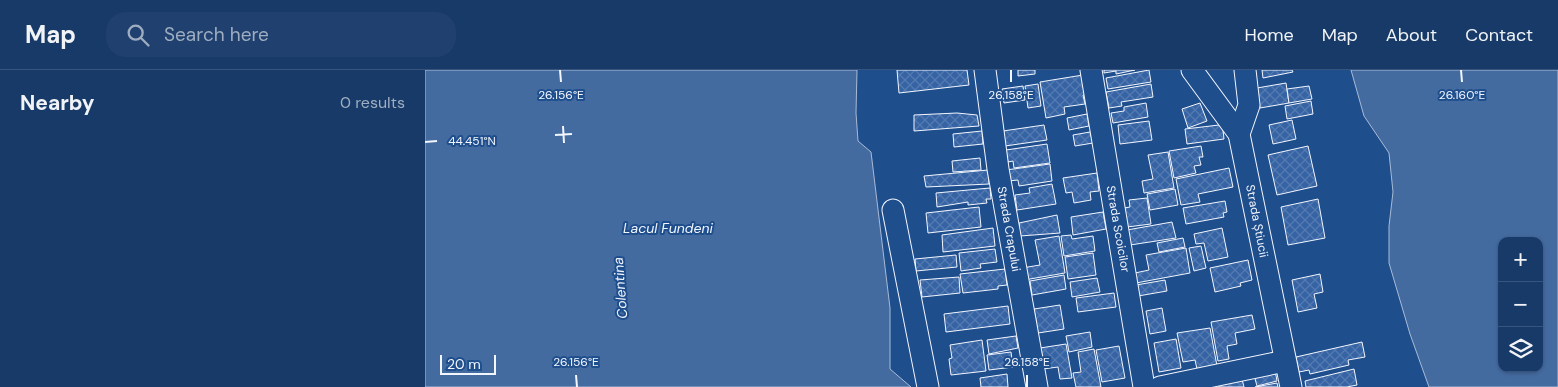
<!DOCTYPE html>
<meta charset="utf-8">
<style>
body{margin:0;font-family:"DM Sans",sans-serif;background:#20416f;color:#f1f3f6}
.controls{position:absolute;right:15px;bottom:15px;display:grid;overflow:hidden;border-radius:10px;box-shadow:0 1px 4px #0004}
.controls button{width:45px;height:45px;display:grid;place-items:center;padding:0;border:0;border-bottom:1px solid #36547d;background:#173a69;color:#f1f3f6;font:25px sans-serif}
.scale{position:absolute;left:15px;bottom:12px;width:56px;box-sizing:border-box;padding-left:5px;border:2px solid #f2f6ff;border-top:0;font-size:14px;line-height:18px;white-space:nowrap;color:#f2f6ff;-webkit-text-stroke:4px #1f4e8c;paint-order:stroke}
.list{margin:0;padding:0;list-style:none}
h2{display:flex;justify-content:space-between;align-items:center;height:65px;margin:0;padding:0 20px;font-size:21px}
h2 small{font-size:16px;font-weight:400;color:#9eadc0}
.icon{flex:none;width:28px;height:28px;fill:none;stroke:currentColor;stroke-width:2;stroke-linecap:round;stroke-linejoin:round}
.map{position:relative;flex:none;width:1133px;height:317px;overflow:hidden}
header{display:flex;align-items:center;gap:30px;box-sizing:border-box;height:70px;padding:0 25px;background:#173a69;border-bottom:1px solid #36547d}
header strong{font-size:24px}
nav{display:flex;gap:28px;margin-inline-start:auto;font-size:18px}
.search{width:350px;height:45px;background:#20416f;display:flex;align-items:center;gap:12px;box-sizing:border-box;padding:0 18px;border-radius:20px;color:#9eadc0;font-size:19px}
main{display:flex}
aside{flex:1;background:#173a69}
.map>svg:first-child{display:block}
</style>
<header>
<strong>Map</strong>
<div class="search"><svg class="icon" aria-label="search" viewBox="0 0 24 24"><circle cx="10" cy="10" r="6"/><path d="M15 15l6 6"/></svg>Search here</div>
<nav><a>Home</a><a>Map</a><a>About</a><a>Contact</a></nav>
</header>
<main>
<aside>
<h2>Nearby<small>0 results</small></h2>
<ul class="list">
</ul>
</aside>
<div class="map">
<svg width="1133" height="317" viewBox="0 0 1133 317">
<defs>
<pattern id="building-cross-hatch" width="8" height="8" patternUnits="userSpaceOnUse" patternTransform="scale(1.25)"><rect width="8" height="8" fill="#3563a3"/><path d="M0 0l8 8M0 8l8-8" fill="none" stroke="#537ab1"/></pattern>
</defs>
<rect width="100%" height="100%" fill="#1f4e8c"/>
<g fill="#446ba0" stroke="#a8bbd7" fill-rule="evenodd">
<polygon points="0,0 432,0 431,43 433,71 446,82 465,238 465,299 486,317 0,317"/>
<path d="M926 0H1133V317H1004L985 264 964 193V156L968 122 964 83 939 46ZM1077 171H1114V298H1077Z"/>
</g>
<g fill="url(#building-cross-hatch)" stroke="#f2f6ff">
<polygon points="472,0 542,0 544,15 474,23"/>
<polygon points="593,0 610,0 610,4 593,6"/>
<polygon points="679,0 710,0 691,4 691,1 679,3"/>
<polygon points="724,0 726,12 683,19 681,8"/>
<polygon points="837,0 867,0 868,2 838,8"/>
<polygon points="658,5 662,24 658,25 660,34 639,37 640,44 621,48 615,12"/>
<polygon points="861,13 864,33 835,38 832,18"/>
<polygon points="613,14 616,36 603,38 600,16"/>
<polygon points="726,14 728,27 696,32 697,36 684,38 681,22"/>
<polygon points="598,16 600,30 579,33 577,19"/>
<polygon points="884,16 887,29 864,33 862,19"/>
<polygon points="886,31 888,44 862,49 860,36"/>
<polygon points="721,33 723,47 688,53 686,43 699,41 699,37"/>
<polygon points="775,33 782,51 763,58 757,39"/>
<polygon points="532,43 552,45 554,56 489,61 489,45"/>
<polygon points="662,44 664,56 644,60 642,48"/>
<polygon points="867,50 871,69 848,74 844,55"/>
<polygon points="724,51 727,70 695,74 693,55"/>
<polygon points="619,55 622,70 580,76 578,61"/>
<polygon points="794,55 798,60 799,69 762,74 760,59"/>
<polygon points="557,61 558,74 529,77 528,64"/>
<polygon points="665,62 668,73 650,76 648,65"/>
<polygon points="622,74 625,93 589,98 588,91 583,92 581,80"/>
<polygon points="776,76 778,87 774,87 776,95 769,96 771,103 749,108 744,81"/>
<polygon points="883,76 892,116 852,125 843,85"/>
<polygon points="743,82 749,118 719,123 717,111 728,109 723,85"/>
<polygon points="555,88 556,100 528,102 527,91"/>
<polygon points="625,94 627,111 594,116 593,110 583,111 581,100"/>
<polygon points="804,98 808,117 773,124 775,132 756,135 751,109"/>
<polygon points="563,100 564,114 501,117 499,106"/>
<polygon points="672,103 674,121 665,122 666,130 649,133 647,122 641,123 638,108"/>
<polygon points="627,114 631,134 592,140 590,125 605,123 604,118"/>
<polygon points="565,118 566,129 561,129 562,133 543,135 543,132 512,137 511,123"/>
<polygon points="750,119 753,135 725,140 722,124"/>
<polygon points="722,128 726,154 702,157 699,138 705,137 704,130"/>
<polygon points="893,129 900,168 863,175 856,137"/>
<polygon points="800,131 802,142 798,143 799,147 761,154 758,138"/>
<polygon points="554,137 556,157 503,163 501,143"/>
<polygon points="678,142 681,159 648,165 646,147"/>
<polygon points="632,145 635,163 595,166 594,153"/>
<polygon points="747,152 751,168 705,175 702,160"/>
<polygon points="568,158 570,176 518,182 517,165"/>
<polygon points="797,158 803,187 783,191 779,173 771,174 769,164"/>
<polygon points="646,165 647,169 668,166 670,181 639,186 636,166"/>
<polygon points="634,166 640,203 599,210 597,198 615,195 610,170"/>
<polygon points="758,168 760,177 734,182 732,173"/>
<polygon points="776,176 781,198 769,201 764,178"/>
<polygon points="761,178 765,203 711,213 710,203 724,200 721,185"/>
<polygon points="570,179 572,192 555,194 556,198 536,201 534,183"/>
<polygon points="668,183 671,205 643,209 640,187"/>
<polygon points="531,185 532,197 491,201 490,189"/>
<polygon points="823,190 827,210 815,213 816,216 790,222 785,198"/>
<polygon points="580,199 582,215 573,216 573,219 538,223 535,204"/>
<polygon points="895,204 898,222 889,224 892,238 873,242 867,210"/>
<polygon points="639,205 641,219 607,225 605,211"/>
<polygon points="534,207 535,223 497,227 495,210"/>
<polygon points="672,208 675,222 647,227 645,212"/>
<polygon points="740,210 742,221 713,226 711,215"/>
<polygon points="689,223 691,237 653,242 651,228"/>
<polygon points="635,235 639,259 613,263 609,239"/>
<polygon points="583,236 585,254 521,262 519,244"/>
<polygon points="737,238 741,261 725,264 721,241"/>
<polygon points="827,245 830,259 810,263 812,274 802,276 804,289 793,291 786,252"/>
<polygon points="785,258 792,296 772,299 770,290 758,292 752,263"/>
<polygon points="665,262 667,277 644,282 641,266"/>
<polygon points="591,266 593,278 564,284 562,270"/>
<polygon points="751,269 756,298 734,302 729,273"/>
<polygon points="557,270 561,301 526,305 524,289 527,288 525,275"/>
<polygon points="937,272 940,287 923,290 924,295 885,304 884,300 874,302 871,287"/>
<polygon points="641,274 647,308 635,309 633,297 618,299 615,278"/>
<polygon points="694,276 700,308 677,312 671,280"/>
<polygon points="669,279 676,317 651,317 648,303 656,302 653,282"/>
<polygon points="586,282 588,297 564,300 562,285"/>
<polygon points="929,299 932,315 922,317 881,317 880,311"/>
<polygon points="850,300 852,311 832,316 829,305"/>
<polygon points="582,304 583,317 556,317 555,308"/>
<polygon points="817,309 819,317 794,317 794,314"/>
<polygon points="852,313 853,317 830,317"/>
</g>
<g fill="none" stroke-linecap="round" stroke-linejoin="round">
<defs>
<g id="minor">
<polyline points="560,0 573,99 612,317"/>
<polyline points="666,0 719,317"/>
<polyline points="767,0 814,64 866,317"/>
<polyline points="814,64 824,35 820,0"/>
<polyline points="468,140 503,317"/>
<polyline points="735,317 860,291"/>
</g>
</defs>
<use href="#minor" stroke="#f2f6ff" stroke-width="23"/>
<use href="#minor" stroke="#1f4e8c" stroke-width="21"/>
</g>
<path fill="none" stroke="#f2f6ff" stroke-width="2" d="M135 0 136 12M586 0V12M1036 0 1037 12M138 56 139 73M130 65 147 64M0 72 12 71M151 305 152 317M602 305V317"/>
<g text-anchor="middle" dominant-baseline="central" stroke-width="4" stroke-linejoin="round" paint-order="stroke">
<g font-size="12" fill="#f2f6ff" stroke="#1f4e8c">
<text transform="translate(832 151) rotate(79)">Strada Știucii</text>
<text transform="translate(584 159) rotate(80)">Strada Crapului</text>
<text transform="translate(693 159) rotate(80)">Strada Scoicilor</text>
</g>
<g font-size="14" font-style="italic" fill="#f2f6ff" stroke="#1f4e8c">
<text x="243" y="158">Lacul Fundeni</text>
<text transform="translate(195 218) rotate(-94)">Colentina</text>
</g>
</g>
<g font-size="12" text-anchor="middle" fill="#f2f6ff" stroke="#1f4e8c" stroke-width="4" stroke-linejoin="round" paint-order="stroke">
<text x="136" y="29">26.156°E</text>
<text x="586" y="29">26.158°E</text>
<text x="1037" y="29">26.160°E</text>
<text x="47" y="75">44.451°N</text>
<text x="151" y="296">26.156°E</text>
<text x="602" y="296">26.158°E</text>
</g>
</svg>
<div class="controls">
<button>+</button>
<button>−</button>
<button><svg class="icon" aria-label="layers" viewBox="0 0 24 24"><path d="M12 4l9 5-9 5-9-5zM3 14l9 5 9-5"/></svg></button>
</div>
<div class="scale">20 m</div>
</div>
</main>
